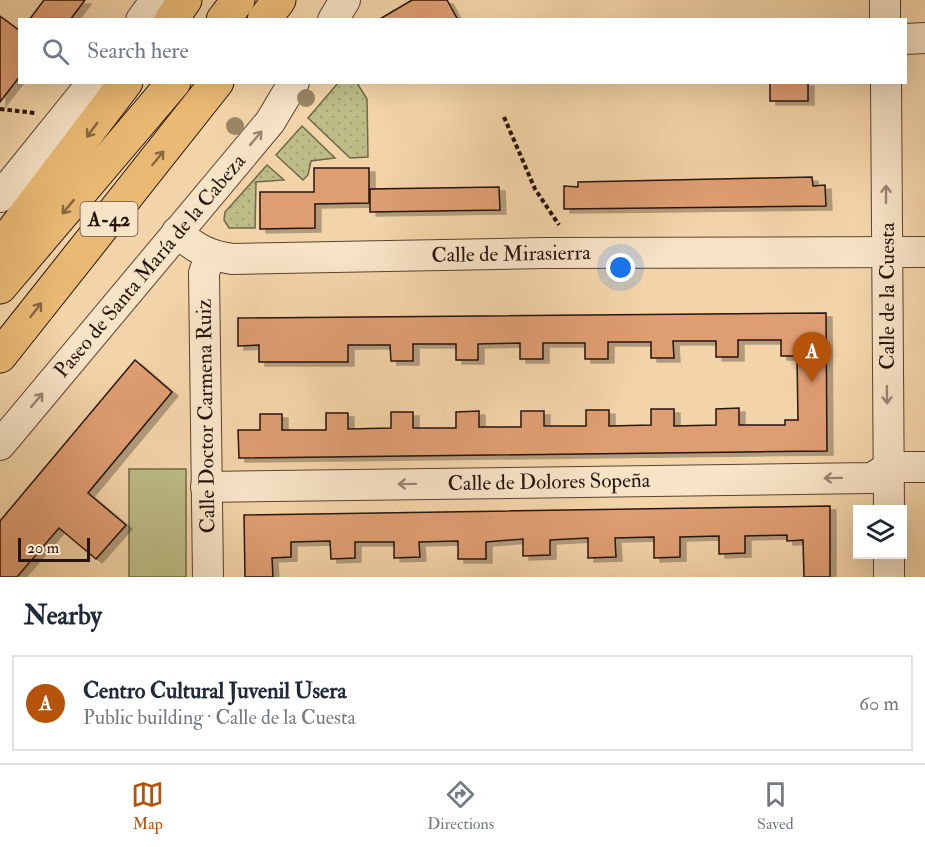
<!DOCTYPE html>
<meta charset="utf-8">
<style>
body{margin:0;font-family:"IM FELL Double Pica",serif;background:#f2f2f3;color:#1f2937}
.controls{position:absolute;right:18px;bottom:18px;display:grid;overflow:hidden;border-radius:0px;box-shadow:0 6px 24px #0002}
.controls button{width:54px;height:54px;display:grid;place-items:center;padding:0;border:0;border-bottom:2px solid #e0e1e3;background:#fff;color:#1f2937;font:30px sans-serif}
.scale{position:absolute;left:18px;bottom:15px;width:72px;box-sizing:border-box;padding-left:6px;border:3px solid #26130c;border-top:0;font-size:16px;line-height:21px;white-space:nowrap;color:#26130c;-webkit-text-stroke:4px #f7e3c6;paint-order:stroke}
.you{position:absolute;left:621px;top:268px;width:21px;height:21px;margin:-15px;border:4px solid #fff;border-radius:50%;background:#1a73e8;box-shadow:0 0 0 9px #1a73e833}
.badge{display:grid;place-items:center;width:39px;height:39px;border-radius:50%;background:#b45309;color:#fff;font-size:20px;font-weight:700}
.pin{position:absolute;translate:-50% -50px;filter:drop-shadow(0 2px 3px #0008)}
.pin::after{content:'';position:absolute;top:32px;width:21px;height:18px;background:inherit;clip-path:polygon(0 0,100% 0,50% 100%)}
.list{margin:0;padding:0;list-style:none}
h2{display:flex;justify-content:space-between;align-items:center;height:78px;margin:0;padding:0 24px;font-size:26px}
h2 small{font-size:20px;font-weight:400;color:#747a83}
.list li{display:grid;grid-template-columns:39px 1fr auto;gap:18px;align-items:center;box-sizing:border-box;height:96px;margin:0 12px 12px;padding:0 12px;border:2px solid #e0e1e3;border-radius:0px}
.list b{display:block;font-size:22px;white-space:nowrap}
.list p{margin:0;font-size:20px;white-space:nowrap;color:#747a83}
.list em{font-size:20px;font-style:normal;color:#747a83}
.icon{flex:none;width:33px;height:33px;fill:none;stroke:currentColor;stroke-width:2;stroke-linecap:round;stroke-linejoin:round}
.map{position:relative;flex:none;width:925px;height:577px;overflow:hidden}
.search{position:absolute;background:#fff;box-shadow:0 6px 24px #0002;left:18px;right:18px;top:18px;height:66px;display:flex;align-items:center;gap:15px;box-sizing:border-box;padding:0 21px;border-radius:0px;color:#747a83;font-size:22px}
.sheet{height:186px;background:#fff}
nav{display:flex;justify-content:space-around;align-items:center;box-sizing:border-box;height:84px;border-top:2px solid #e0e1e3;background:#fff;font-size:16px;color:#747a83}
nav a{display:grid;justify-items:center;gap:3px}
nav .on{color:#b45309}
.map>svg:first-child{display:block}
</style>
<div class="map">
<svg width="925" height="577" viewBox="0 0 925 577">
<defs>
<pattern id="garden-dots" width="8" height="8" patternUnits="userSpaceOnUse" patternTransform="scale(1.5)"><rect width="8" height="8" fill="#bdbc86"/><path d="M2 2h.1M6 6h.1" fill="none" stroke="#a2a172" stroke-width="1.8" stroke-linecap="round"/></pattern>
<filter id="shadow"><feDropShadow dx="6" dy="4" stdDeviation="0" flood-color="#0004"/></filter>
</defs>
<rect width="100%" height="100%" fill="#f3d4a8"/>
<filter id="stains"><feTurbulence type="fractalNoise" baseFrequency=".00333" numOctaves="4"/><feColorMatrix values="0 0 0 0 .2 0 0 0 0 .09 0 0 0 0 .02 0 0 0 .5 -.17"/></filter>
<radialGradient id="worn" r=".72"><stop offset=".6" stop-color="#630" stop-opacity="0"/><stop offset="1" stop-color="#630" stop-opacity=".3"/></radialGradient>
<rect fill="#bdbc86" stroke="#726849" stroke-width="1.5" x="129" y="469" width="57" height="108"/>
<g fill="url(#garden-dots)" stroke="#726849" stroke-width="1.5">
<polygon points="338,83 357,83 367,99 368,157 350,158 308,118"/>
<polygon points="302,126 335,158 311,161 308,175 303,180 276,155"/>
<polygon points="267,165 284,180 256,182 255,228 229,228 224,220 225,212"/>
</g>
<g fill="#df9e72" stroke="#26130c" stroke-width="1.5" filter="url(#shadow)">
<polygon points="44,0 85,0 70,20 29,20"/>
<polygon points="412,0 447,0 458,20 378,20"/>
<polygon points="0,16 20,31 20,76 0,102"/>
<rect x="770" y="82" width="38" height="19"/>
<polygon points="314,168 369,168 369,203 315,204 315,228 260,229 260,192 314,192"/>
<polygon points="812,177 813,186 825,185 826,206 564,209 564,186 578,187 578,182"/>
<polygon points="499,187 500,210 370,212 370,189"/>
<polygon points="826,313 827,451 239,458 238,430 260,430 260,414 282,414 282,430 326,430 326,413 348,413 348,429 391,428 391,412 413,412 413,428 456,428 456,412 479,411 479,427 521,427 521,411 544,411 544,426 586,426 586,410 609,410 609,426 651,425 651,409 674,409 674,426 716,425 716,409 739,408 739,425 785,425 785,420 798,420 797,356 781,356 781,340 738,340 738,357 716,357 716,341 673,341 674,358 651,358 651,342 608,342 608,359 585,359 585,343 543,343 543,359 520,359 520,343 478,344 478,360 456,360 456,344 413,344 413,361 391,361 390,345 348,345 348,362 259,362 259,345 238,346 238,318"/>
<polygon points="135,360 172,392 88,493 126,525 96,559 59,528 17,577 0,577 0,521"/>
<polygon points="830,506 830,577 804,577 803,540 787,541 787,535 745,536 745,553 719,554 719,536 680,537 680,557 654,558 654,537 615,538 616,557 588,558 588,538 550,540 550,555 523,556 523,539 486,542 486,559 458,559 458,541 419,542 420,557 394,558 394,542 355,542 355,558 331,559 330,541 291,542 291,557 272,558 273,577 245,577 244,515"/>
</g>
<g fill="none" stroke-linecap="round" stroke-linejoin="round">
<defs>
<g id="minor">
<polyline points="885,0 885,20"/>
<polyline points="141,20 156,0"/>
<polyline points="333,20 345,0"/>
<polyline points="906,39 925,38"/>
<polyline points="886,82 889,509"/>
<polyline points="0,197 93,82"/>
<path d="M177 232C194 248 209 256 233 259L544 253 925 252"/>
<polyline points="0,445 270,122 294,82"/>
<polyline points="206,487 872,478 889,467 925,467"/>
<polyline points="889,554 889,577"/>
<polyline points="208,577 204,273 210,255"/>
</g>
<g id="highway">
<polyline points="171,20 185,0"/>
<polyline points="223,20 238,0"/>
<polyline points="264,20 279,0"/>
<polyline points="0,248 126,82"/>
<polyline points="0,287 174,82"/>
<polyline points="0,356 217,82"/>
</g>
</defs>
<use href="#minor" stroke="#594333" stroke-width="32"/>
<use href="#highway" stroke="#26130c" stroke-width="35"/>
<g stroke="#26130c" stroke-width="4" stroke-dasharray="4.5 3" stroke-linecap="butt">
<polyline points="0,109 35,113"/>
<polyline points="504,117 535,189 559,225"/>
</g>
<use href="#minor" stroke="#f7e3c6" stroke-width="30"/>
<use href="#highway" stroke="#eaba74" stroke-width="33"/>
</g>
<g fill="#9b8667">
<circle cx="306" cy="98" r="9"/>
<circle cx="235" cy="126" r="9"/>
</g>
<defs><path id="oneway-shaft" d="M-6 0H5M1.5-3L5.5 0L1.5 3" fill="none" stroke-width="1.6" stroke-linecap="round" stroke-linejoin="round" transform="scale(1.5)"/></defs>
<g stroke="#886640">
<use href="#oneway-shaft" transform="translate(92 130) rotate(126)"/>
<use href="#oneway-shaft" transform="translate(158 158) rotate(-51)"/>
<use href="#oneway-shaft" transform="translate(68 207) rotate(130)"/>
<use href="#oneway-shaft" transform="translate(36 310) rotate(-52)"/>
</g>
<g stroke="#998572">
<use href="#oneway-shaft" transform="translate(256 138) rotate(-50)"/>
<use href="#oneway-shaft" transform="translate(886 194) rotate(-90)"/>
<use href="#oneway-shaft" transform="translate(887 395) rotate(89)"/>
<use href="#oneway-shaft" transform="translate(37 400) rotate(-50)"/>
<use href="#oneway-shaft" transform="translate(833 478) rotate(179)"/>
<use href="#oneway-shaft" transform="translate(407 484) rotate(179)"/>
</g>
<g text-anchor="middle" dominant-baseline="central" stroke-width="4.5" stroke-linejoin="round" paint-order="stroke">
<rect fill="#f7e3c6" stroke="#655144" stroke-width="1.5" x="80.5" y="202" width="57" height="34" rx="4.5"/>
<g font-size="20" font-weight="bold" fill="#26130c">
<text x="109" y="219">A-42</text>
</g>
<g font-size="21" fill="#26130c" stroke="#f7e3c6">
<text transform="translate(511 254) rotate(-1)">Calle de Mirasierra</text>
<text transform="translate(150 266) rotate(-50)">Paseo de Santa María de la Cabeza</text>
<text transform="translate(887 296) rotate(-90)">Calle de la Cuesta</text>
<text transform="translate(206 416) rotate(-91)">Calle Doctor Carmena Ruiz</text>
<text transform="translate(549 482) rotate(-1)">Calle de Dolores Sopeña</text>
</g>
</g>
<rect width="100%" height="100%" filter="url(#stains)"/>
<rect width="100%" height="100%" fill="url(#worn)"/>
</svg>
<div class="controls">
<button><svg class="icon" aria-label="layers" viewBox="0 0 24 24"><path d="M12 4l9 5-9 5-9-5zM3 14l9 5 9-5"/></svg></button>
</div>
<div class="scale">20 m</div>
<div class="you"></div>
<div class="pin badge" style="left:812px;top:382px">A</div>
<div class="search"><svg class="icon" aria-label="search" viewBox="0 0 24 24"><circle cx="10" cy="10" r="6"/><path d="M15 15l6 6"/></svg>Search here</div>
</div>
<section class="sheet">
<h2>Nearby<small></small></h2>
<ul class="list">
<li><span class="badge">A</span><div><b>Centro Cultural Juvenil Usera</b><p>Public building · Calle de la Cuesta</p></div><em>60 m</em></li>
</ul>
</section>
<nav>
<a class="on"><svg class="icon" aria-label="map" viewBox="0 0 24 24"><path d="M3 6l6-2 6 2 6-2v14l-6 2-6-2-6 2zM9 4v14M15 6v14"/></svg>Map</a>
<a><svg class="icon" aria-label="directions" viewBox="0 0 24 24"><path d="M12 3l9 9-9 9-9-9zM9 14v-3h6M13 9l2 2-2 2"/></svg>Directions</a>
<a><svg class="icon" aria-label="saved" viewBox="0 0 24 24"><path d="M7 4h10v16l-5-4-5 4z"/></svg>Saved</a>
</nav>
